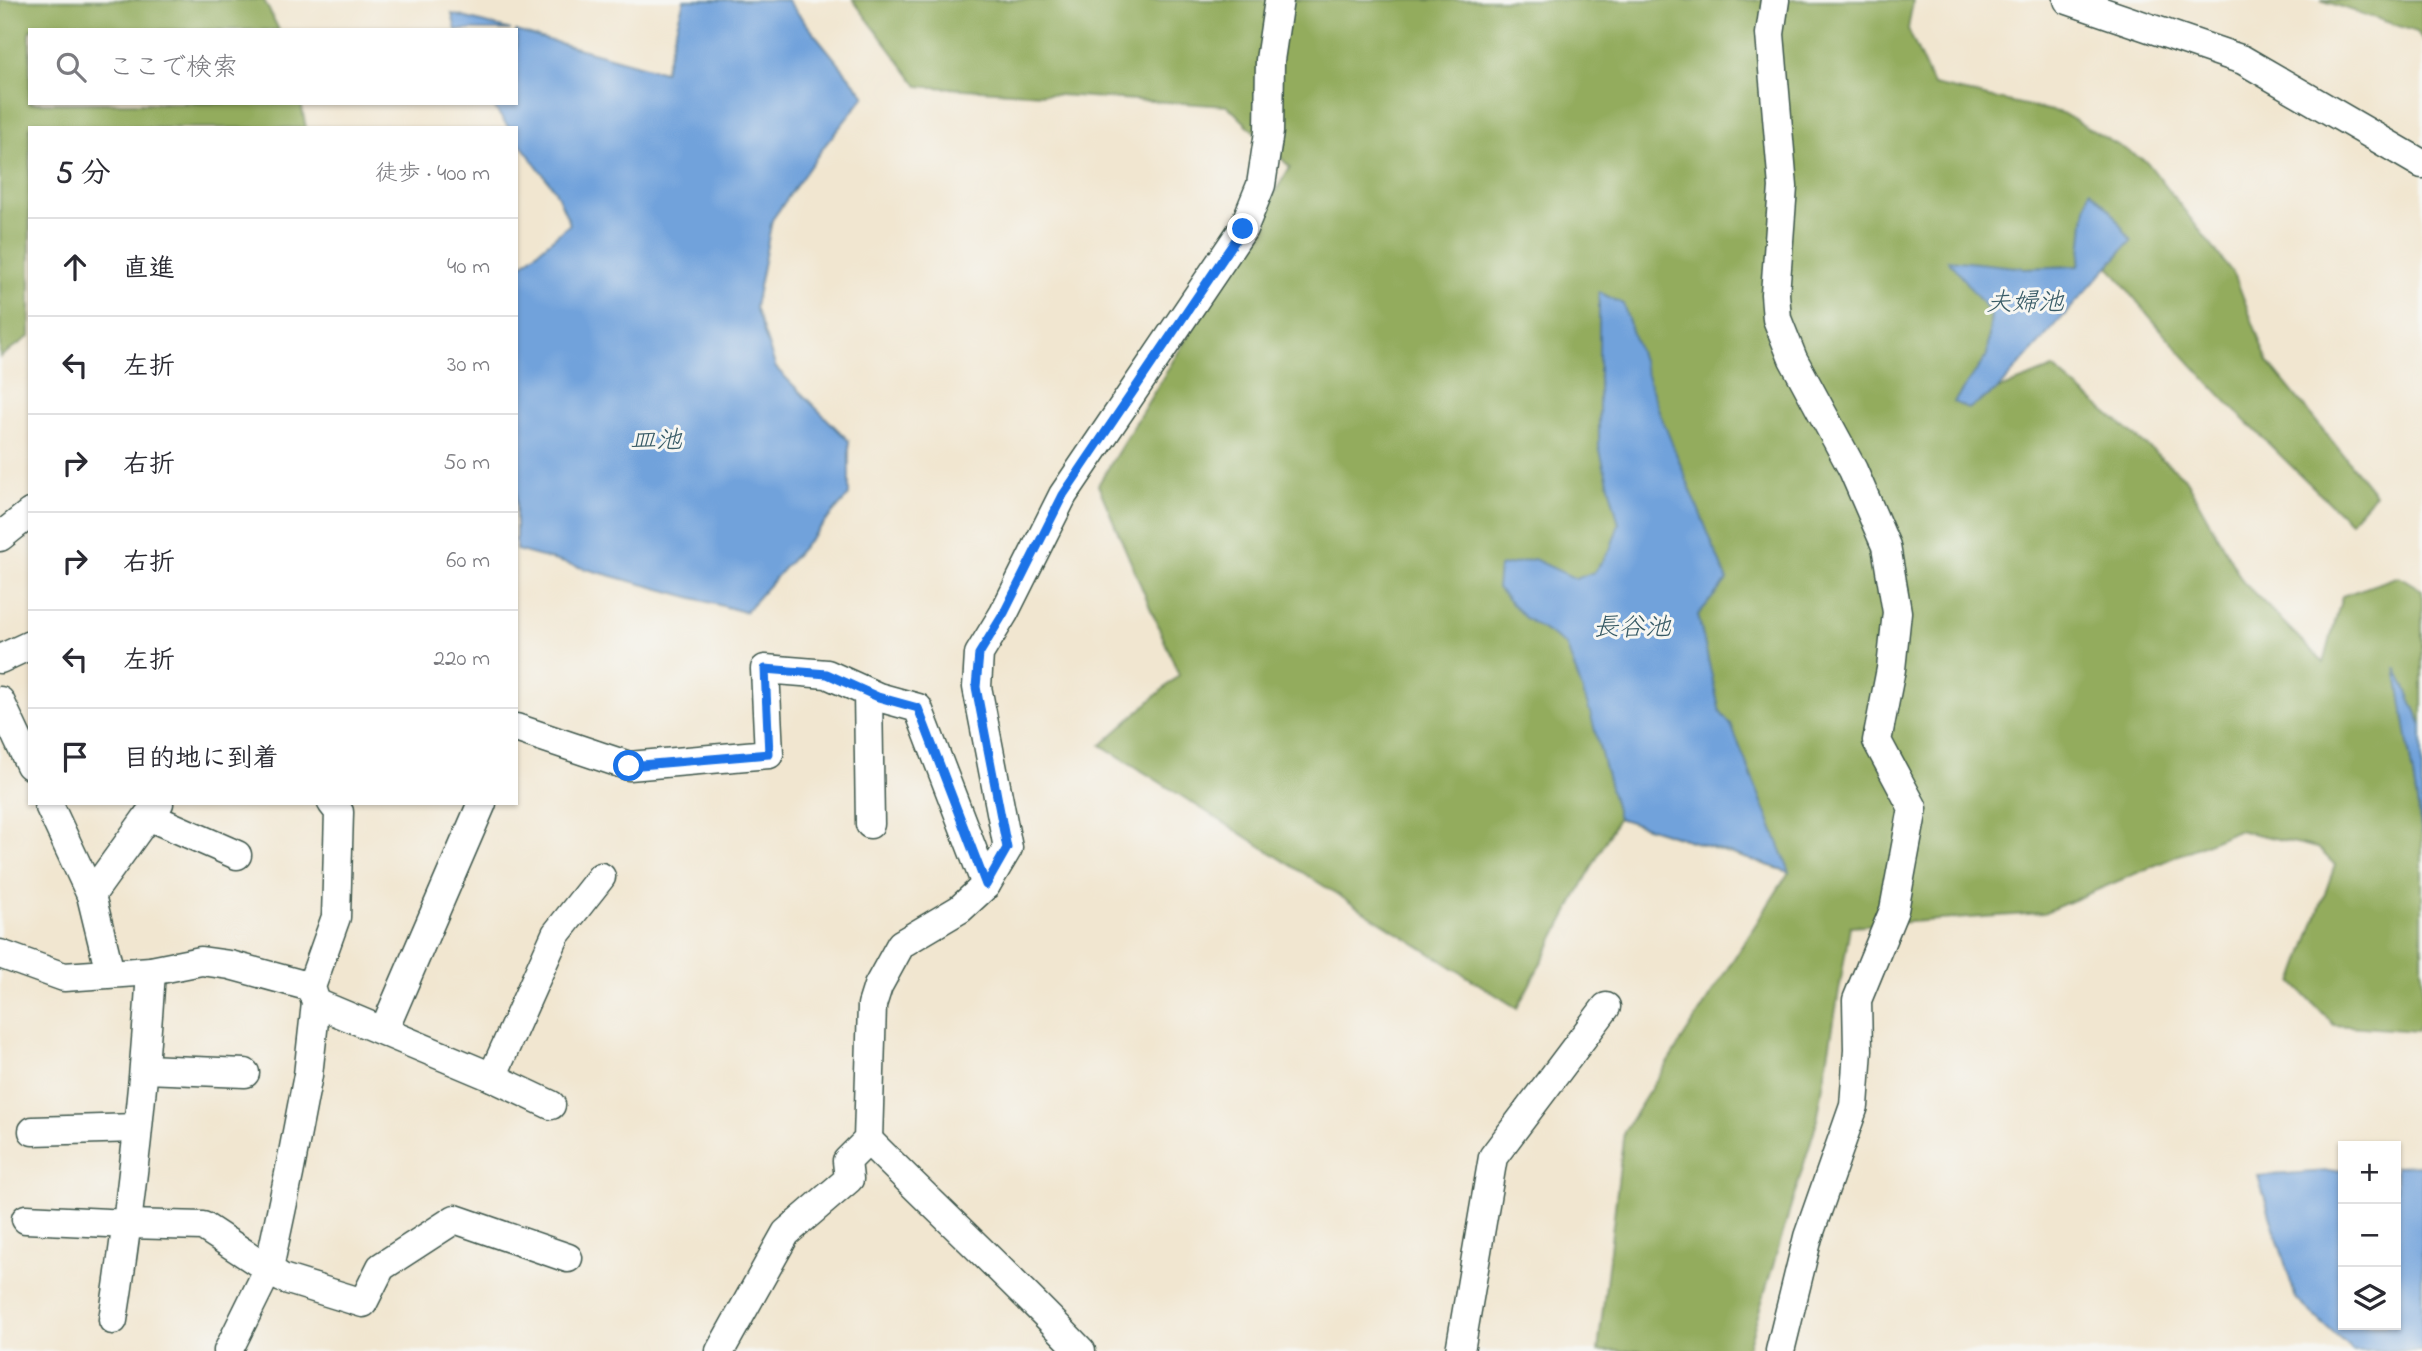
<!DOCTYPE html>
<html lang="ja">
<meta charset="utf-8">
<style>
body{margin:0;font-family:"Indie Flower","Klee One",sans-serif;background:#f7f7f7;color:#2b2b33}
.controls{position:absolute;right:21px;bottom:21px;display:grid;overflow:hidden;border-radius:0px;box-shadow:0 2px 5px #0004}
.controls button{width:63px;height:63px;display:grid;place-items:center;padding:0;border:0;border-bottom:2px solid #e1e1e2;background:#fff;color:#2b2b33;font:35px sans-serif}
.stop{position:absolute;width:21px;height:21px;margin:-16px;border:5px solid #1a73e8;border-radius:50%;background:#fff}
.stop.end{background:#1a73e8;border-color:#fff;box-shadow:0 2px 7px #0008}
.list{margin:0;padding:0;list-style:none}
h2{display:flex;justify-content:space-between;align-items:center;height:91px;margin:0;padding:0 28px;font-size:30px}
h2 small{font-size:23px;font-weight:400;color:#7c7c81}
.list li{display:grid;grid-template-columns:46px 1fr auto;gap:21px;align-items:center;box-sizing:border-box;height:98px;padding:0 28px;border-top:2px solid #e1e1e2}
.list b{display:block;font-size:26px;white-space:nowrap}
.list em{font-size:23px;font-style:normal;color:#7c7c81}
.icon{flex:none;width:38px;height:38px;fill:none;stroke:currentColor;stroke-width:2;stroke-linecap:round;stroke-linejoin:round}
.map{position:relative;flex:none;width:2422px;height:1351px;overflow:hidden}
.search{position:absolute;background:#fff;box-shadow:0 2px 5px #0004;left:28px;top:28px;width:490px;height:77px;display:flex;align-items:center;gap:18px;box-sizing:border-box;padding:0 24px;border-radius:0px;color:#7c7c81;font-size:26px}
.panel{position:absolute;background:#fff;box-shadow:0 2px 5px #0004;left:28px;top:126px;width:490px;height:679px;border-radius:0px}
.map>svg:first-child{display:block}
</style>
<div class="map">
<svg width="2422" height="1351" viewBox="0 0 2422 1351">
<rect width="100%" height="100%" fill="#f6f6f2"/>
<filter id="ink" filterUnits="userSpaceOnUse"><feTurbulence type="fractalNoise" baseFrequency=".0143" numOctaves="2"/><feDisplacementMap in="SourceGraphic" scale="14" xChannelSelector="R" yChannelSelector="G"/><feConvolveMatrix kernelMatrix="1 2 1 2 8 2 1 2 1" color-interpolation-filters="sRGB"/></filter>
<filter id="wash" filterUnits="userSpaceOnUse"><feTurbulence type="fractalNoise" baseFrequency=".00686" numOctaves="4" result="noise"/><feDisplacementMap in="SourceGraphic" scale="28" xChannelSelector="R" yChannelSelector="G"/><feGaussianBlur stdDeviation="1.57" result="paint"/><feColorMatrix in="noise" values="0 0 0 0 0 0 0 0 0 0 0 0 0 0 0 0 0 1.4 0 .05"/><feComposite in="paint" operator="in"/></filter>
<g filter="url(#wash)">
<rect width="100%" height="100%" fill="#f1e6d0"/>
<g fill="#93ac5d" stroke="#597448" stroke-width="2">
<polygon points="0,0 264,0 279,30 30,30 30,103 301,103 306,128 30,128 30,336 0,357"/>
<path d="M853 0H1913L1908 29 1933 85 2062 113 2147 162 2235 276 2268 362 2375 494 2350 522C2265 442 2180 359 2109 266L2131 241H2083L2079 266 2025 268 1991 313 1987 356 1955 401 1968 409 1997 390 2053 368 2185 478 2243 582 2324 663 2342 596 2399 576 2422 590V725L2397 671 2422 834V1015L2417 1031 2334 1025 2293 983 2335 865 2318 848 2238 830 2043 913 1850 926 1817 1121 1747 1351H1598L1624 1131 1789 872 1618 818 1517 1008 1101 745 1179 675 1098 485 1290 167 1228 106 918 86Z"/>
<polygon points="2321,0 2422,0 2422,39 2417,32"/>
</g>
<g fill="#71a2db" stroke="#487088" stroke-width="2">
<polygon points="684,0 787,0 865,96 825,145 772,220 755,307 776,368 849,441 849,495 745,612 516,550 516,270 570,224 555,190 516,138 516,128 509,128 491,103 516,103 516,31 664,72"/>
<polygon points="452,14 511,30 456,30"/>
<path d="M2090 190 2111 211 2131 241 1997 390 1968 409 1954 402 1987 356 1991 314 1948 260 2025 268 2079 266C2084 240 2082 215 2090 190Z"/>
<polygon points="1599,292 1623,304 1659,411 1727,580 1698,615 1720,712 1731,725 1790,872 1618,818 1590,712 1566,645 1524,617 1497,588 1499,567 1534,559 1576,579 1594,572 1610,550 1619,524 1599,447"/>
<polygon points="2396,667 2422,725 2422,834"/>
<polygon points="2422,1165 2422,1351 2353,1351 2296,1299 2258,1176 2343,1170 2343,1325 2396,1325 2396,1166"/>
</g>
</g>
<g filter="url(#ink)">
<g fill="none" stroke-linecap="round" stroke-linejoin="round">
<defs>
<g id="minor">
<polyline points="1775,0 1770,34 1783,187 1775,294 1777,319 1793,359 1853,470 1886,546 1897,612 1891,669 1877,741 1913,808 1894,910 1857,1000 1858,1050 1854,1106 1808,1237 1780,1351"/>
<polyline points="2068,0 2243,60 2422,164"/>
<polyline points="0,537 30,513"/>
<polyline points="0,659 30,645"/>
<polyline points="868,693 870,824"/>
<polyline points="0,701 30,765"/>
<polyline points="516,728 629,766 769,754 765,669 827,674 878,697 918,708 986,885"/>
<polyline points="48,803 91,895 148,816 159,803"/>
<polyline points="148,816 237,855"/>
<polyline points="91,895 110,973"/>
<polyline points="0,954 64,977 151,971 201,961 230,965 311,987"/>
<polyline points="316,1003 492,1077 551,1105"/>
<polyline points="384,1030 482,803"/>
<polyline points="145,1069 245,1073"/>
<polyline points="492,1077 556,934 601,877"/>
<polyline points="33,1131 137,1128"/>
<path d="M868 1140C939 1211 1012 1279 1081 1351"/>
<polyline points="26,1219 128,1224 203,1226 282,1278 363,1303 381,1267 455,1219 568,1258"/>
<path d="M113 1320C131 1205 144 1088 151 971"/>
<polyline points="228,1351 269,1268 289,1174 308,1075 316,1003 311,987 336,917 339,812 332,803"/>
<polyline points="720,1351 786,1233 849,1179 847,1161 868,1140 872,1005 878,986 901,944 960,909 986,885 1008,848 977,687 979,654 1004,613 1063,495 1243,229 1261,185 1269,132 1270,60 1279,0"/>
<polyline points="1460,1351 1493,1157 1606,1007"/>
</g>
</defs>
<use href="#minor" stroke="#3e564b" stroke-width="31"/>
<use href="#minor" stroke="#fff" stroke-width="28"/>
</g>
</g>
<g fill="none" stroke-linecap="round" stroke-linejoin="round" filter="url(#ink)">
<polyline stroke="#1a73e8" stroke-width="9" points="629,766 769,754 765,669 827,674 878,697 918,708 986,885 1007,848 976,687 979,654 1004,613 1063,495 1243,229"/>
</g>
<g text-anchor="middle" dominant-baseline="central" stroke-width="6" stroke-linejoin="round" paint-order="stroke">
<g font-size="26" font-style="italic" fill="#385b66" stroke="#f6f6f2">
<text x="2025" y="304">夫婦池</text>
<text x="656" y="442">皿池</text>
<text x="1632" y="629">長谷池</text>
</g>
</g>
</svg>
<div class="controls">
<button>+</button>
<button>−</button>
<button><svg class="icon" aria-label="layers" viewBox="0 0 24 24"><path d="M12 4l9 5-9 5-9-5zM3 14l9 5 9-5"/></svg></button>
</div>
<div class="stop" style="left:629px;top:766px"></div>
<div class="stop end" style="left:1243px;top:229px"></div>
<div class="search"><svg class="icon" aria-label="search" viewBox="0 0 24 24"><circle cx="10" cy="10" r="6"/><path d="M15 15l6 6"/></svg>ここで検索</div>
<section class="panel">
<h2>5 分<small>徒歩 · 400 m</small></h2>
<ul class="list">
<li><svg class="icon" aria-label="ahead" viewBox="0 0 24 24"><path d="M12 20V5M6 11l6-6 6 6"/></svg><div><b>直進</b></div><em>40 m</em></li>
<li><svg class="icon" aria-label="left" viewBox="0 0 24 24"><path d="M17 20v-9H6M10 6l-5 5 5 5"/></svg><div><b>左折</b></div><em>30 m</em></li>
<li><svg class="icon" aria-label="right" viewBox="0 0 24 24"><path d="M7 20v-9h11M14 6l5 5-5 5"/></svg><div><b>右折</b></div><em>50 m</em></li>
<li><svg class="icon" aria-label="right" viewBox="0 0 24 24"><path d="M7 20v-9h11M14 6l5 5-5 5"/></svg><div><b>右折</b></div><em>60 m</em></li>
<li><svg class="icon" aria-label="left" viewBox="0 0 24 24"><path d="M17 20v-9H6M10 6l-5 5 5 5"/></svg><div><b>左折</b></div><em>220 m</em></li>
<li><svg class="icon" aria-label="arrive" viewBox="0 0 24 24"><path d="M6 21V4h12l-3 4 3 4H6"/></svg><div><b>目的地に到着</b></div></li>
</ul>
</section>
</div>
